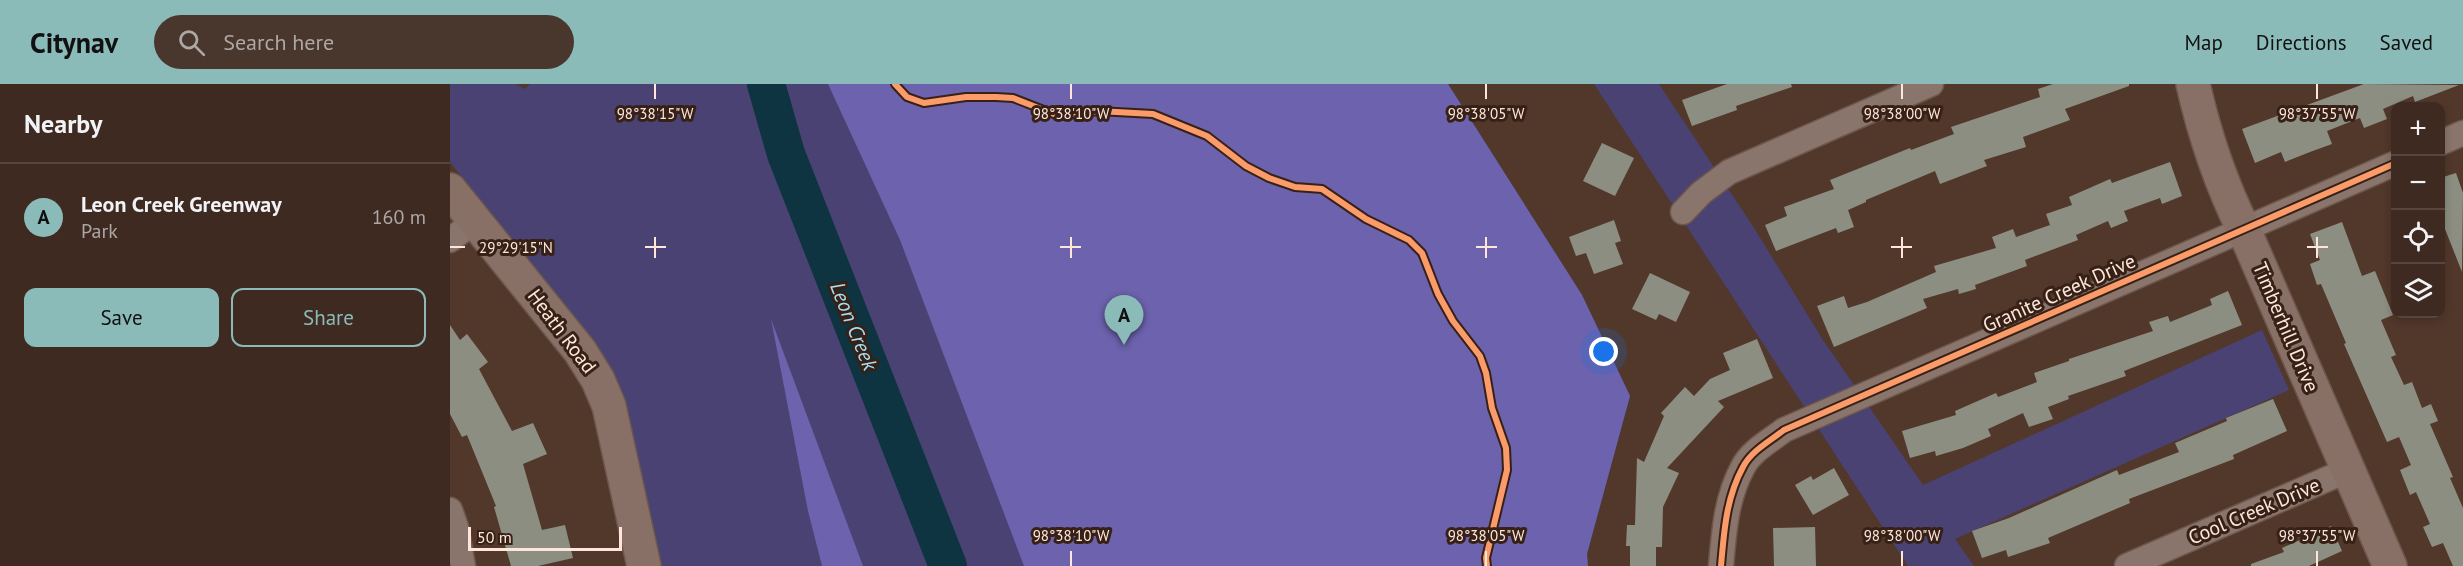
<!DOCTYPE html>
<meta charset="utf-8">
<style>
body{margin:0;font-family:"PT Sans",sans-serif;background:#49362d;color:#f1f3f6}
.controls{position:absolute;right:18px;top:18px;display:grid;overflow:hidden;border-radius:12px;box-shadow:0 3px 9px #0003}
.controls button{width:54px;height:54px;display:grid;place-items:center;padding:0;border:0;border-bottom:2px solid #57463e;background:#3e2a20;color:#f1f3f6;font:30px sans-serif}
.scale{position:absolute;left:18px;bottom:15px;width:154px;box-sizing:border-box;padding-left:6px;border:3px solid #ffe6db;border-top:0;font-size:16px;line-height:21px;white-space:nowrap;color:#ffe6db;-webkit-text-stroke:4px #372117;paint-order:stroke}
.you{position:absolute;left:1154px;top:268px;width:21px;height:21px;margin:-15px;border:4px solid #fff;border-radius:50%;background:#1a73e8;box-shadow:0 0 0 9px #1a73e833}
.badge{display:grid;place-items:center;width:39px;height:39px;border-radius:50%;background:#8bbbb9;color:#111;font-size:20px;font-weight:700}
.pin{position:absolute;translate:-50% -50px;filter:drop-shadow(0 2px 3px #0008)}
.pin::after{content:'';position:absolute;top:32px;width:21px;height:18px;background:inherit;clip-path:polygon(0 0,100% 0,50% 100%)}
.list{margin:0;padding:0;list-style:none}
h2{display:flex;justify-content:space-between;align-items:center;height:78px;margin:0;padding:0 24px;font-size:26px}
h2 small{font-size:20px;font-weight:400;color:#ada7a5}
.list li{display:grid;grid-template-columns:39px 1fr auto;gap:18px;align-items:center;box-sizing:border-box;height:108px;padding:0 24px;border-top:2px solid #57463e}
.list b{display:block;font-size:22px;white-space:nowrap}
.list p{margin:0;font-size:20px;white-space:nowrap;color:#ada7a5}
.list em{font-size:20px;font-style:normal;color:#ada7a5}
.actions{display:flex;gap:12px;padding:18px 24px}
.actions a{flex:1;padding:14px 0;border:2px solid #8bbbb9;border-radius:12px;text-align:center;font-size:21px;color:#8bbbb9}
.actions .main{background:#8bbbb9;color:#111}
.icon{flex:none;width:33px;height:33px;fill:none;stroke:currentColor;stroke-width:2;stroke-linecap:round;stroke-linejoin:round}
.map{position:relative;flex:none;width:2013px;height:482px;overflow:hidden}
header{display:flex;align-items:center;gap:36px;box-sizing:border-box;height:84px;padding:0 30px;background:#8bbbb9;color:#111}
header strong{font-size:28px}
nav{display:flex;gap:33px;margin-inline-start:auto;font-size:21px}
.search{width:420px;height:54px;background:#49362d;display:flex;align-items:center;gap:15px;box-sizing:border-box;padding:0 21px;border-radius:33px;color:#ada7a5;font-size:22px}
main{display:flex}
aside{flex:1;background:#3e2a20}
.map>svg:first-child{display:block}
</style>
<header>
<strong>Citynav</strong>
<div class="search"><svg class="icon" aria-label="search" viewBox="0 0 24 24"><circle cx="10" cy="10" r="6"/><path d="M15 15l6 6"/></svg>Search here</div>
<nav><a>Map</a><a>Directions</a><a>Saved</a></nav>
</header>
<main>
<aside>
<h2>Nearby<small></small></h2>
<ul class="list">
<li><span class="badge">A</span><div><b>Leon Creek Greenway</b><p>Park</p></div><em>160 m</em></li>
</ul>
<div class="actions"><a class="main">Save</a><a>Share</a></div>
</aside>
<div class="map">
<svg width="2013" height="482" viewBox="0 0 2013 482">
<rect width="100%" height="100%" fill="#52382b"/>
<g fill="#494272">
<polygon points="0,0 66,0 75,5 80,0 998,0 1132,211 1180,312 1137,470 1138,482 206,482 90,192 0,78"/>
<polygon points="1144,0 1209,0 1306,147 1373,256 1473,401 1812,246 1839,306 1505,455 1524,482 1458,482"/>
</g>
<g fill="#6c62ad">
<polygon points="378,0 998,0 1132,211 1180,312 1137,470 1138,482 574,482 450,156"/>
<polygon points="321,235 413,482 372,482 358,427"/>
</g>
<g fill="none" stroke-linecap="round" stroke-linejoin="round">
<polyline stroke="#0e3441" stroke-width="38" points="316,0 336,70 498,482"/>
</g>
<g fill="#8d8e82">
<polygon points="1277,0 1341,0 1342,3 1286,22 1287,26 1242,42 1232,16"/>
<polygon points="1603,0 1679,0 1679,2 1615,25 1620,36 1573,53 1576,63 1534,76 1537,82 1490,100 1485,87 1416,116 1416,118 1398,126 1404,143 1388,149 1386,144 1326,167 1315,141 1337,132 1334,123 1384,105 1380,96 1460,64 1461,66 1504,50 1501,43 1590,13 1588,5"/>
<polygon points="1914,0 2009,1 1965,18 1963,12 1933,25 1937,35 1914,44 1910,34 1877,47 1882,60 1860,68 1835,78 1831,68 1805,79 1792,45"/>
<polygon points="1152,59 1184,74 1165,112 1133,97"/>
<polygon points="1720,78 1732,112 1712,120 1710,114 1674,127 1678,137 1661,144 1658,137 1626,151 1628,156 1575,176 1577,182 1525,201 1526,205 1509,210 1508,205 1473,215 1477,224 1384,263 1367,222 1394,212 1398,224 1417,218 1486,188 1484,182 1546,164 1542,153 1563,145 1566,153 1600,141 1596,130 1622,121 1619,113 1660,95 1662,99"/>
<polygon points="2006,89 2013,109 2012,188 1995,145 1990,147 1990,94"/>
<polygon points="1164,136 1171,157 1165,159 1173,180 1144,190 1136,169 1126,172 1119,153"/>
<polygon points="1892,138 1912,192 1925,187 1943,231 1931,236 1946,271 1941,273 1954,301 1962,298 1972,324 1981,320 1988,337 1980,340 2003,393 2000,394 2013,424 2013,482 2003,482 1993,459 1982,463 1973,443 1980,440 1966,408 1960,411 1950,386 1961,381 1949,353 1937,358 1894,260 1896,259 1871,200 1867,201 1860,180 1870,176 1860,150"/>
<polygon points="1200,189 1240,208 1226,238 1209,230 1206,236 1182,225"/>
<polygon points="1778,207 1792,241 1674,287 1676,292 1618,312 1619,315 1598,323 1603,335 1579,343 1573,329 1538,345 1541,352 1513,364 1486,372 1485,367 1460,374 1452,347 1506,331 1505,327 1546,309 1548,313 1587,298 1584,289 1619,277 1619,275 1703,247 1699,238 1718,232 1720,238 1762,221 1760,215"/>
<polygon points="0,241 10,256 17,250 38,278 29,285 62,347 83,339 97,370 73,380 92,446 115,441 123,474 88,482 61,482 44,423 46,422 17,351 12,353 0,330"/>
<polygon points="1307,255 1323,294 1268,317 1274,323 1217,384 1229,389 1213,423 1212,463 1206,463 1206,482 1180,482 1180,462 1176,462 1177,441 1185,441 1187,374 1194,378 1214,332 1211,329 1235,303 1244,312 1260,295 1280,286 1273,269"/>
<polygon points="1823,315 1837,347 1783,371 1784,375 1679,415 1680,419 1598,454 1600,459 1558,473 1556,466 1532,474 1522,447 1559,434 1667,386 1669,391 1729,368 1725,359 1777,337 1776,334"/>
<polygon points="1384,384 1399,411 1363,431 1345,401 1361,392 1363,396"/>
<polygon points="1881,442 1892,467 1859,482 1801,482 1801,480 1834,468 1832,464"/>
<polygon points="1365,443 1366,482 1324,482 1323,444"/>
</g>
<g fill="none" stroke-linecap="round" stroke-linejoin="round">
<defs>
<g id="street">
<polyline points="1990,59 2013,49"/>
<polyline points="1233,128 1251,109 1279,88 1481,0"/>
<polyline points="0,156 25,137"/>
<polyline points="0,426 6,443 13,482"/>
<path d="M1271 482C1274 448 1276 414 1293 383 1301 367 1320 357 1334 346L1946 79"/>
<polyline points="1677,482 1898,386"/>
</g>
<g id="secondary">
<path d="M1743 0C1755 53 1770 98 1794 146L1940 482"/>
<polyline points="0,106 130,267 148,296 159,322 194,482"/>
</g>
</defs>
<use href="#street" stroke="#6d574d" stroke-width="27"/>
<use href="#secondary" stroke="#6d574d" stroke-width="36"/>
<use href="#street" stroke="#8a756c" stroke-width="24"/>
<use href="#secondary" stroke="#887067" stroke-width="33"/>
<defs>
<g id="cycleway">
<polyline points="445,0 457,13 474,19 516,13 546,13 563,14 609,32 648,27 703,30 757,52 796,82 819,94 845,103 872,105 916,135 959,156 972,169 988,210 1003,237 1030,272 1036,289 1042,324 1056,364 1057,386 1036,474 1037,482"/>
<path d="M1271 482C1274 448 1276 414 1293 383 1301 367 1320 357 1334 346L1946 79"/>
</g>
</defs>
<use href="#cycleway" stroke="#372117" stroke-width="10"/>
<use href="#cycleway" stroke="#fa9b69" stroke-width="6"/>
</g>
<path fill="none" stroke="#ffe6db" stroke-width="2" d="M205 0V15M621 0V15M1036 0V15M1452 0V15M1867 0V15M205 153V174M621 153V174M1036 153V174M1452 153V174M1867 153V174M0 163H15M195 163H216M610 163H631M1026 163H1047M1441 163H1462M1857 163H1878M621 467V482M1036 467V482M1452 467V482M1867 467V482"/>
<g text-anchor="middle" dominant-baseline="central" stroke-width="6" stroke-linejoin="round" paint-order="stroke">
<g font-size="20" fill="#ffe6db" stroke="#372117">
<text transform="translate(1609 209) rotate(-24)">Granite Creek Drive</text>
<text transform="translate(1836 243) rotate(67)">Timberhill Drive</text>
<text transform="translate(112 247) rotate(53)">Heath Road</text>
<text transform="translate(1804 427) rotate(-23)">Cool Creek Drive</text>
</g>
<g font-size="21" font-style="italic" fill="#a6def4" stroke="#372117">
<text transform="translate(404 242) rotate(68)">Leon Creek</text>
</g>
</g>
<g font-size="15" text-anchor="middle" fill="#ffe6db" stroke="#372117" stroke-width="6" stroke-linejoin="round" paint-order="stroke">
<text x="205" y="35">98°38'15"W</text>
<text x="621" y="35">98°38'10"W</text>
<text x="1036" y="35">98°38'05"W</text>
<text x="1452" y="35">98°38'00"W</text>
<text x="1867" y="35">98°37'55"W</text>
<text x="66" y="169">29°29'15"N</text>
<text x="621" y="457">98°38'10"W</text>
<text x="1036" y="457">98°38'05"W</text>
<text x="1452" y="457">98°38'00"W</text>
<text x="1867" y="457">98°37'55"W</text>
</g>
</svg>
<div class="controls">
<button>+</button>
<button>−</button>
<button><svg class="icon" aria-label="locate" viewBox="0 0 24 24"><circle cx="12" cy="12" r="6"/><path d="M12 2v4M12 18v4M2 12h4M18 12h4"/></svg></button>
<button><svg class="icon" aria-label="layers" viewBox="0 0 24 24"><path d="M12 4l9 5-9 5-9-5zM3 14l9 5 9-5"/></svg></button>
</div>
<div class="scale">50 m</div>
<div class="you"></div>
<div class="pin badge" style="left:674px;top:261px">A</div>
</div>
</main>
